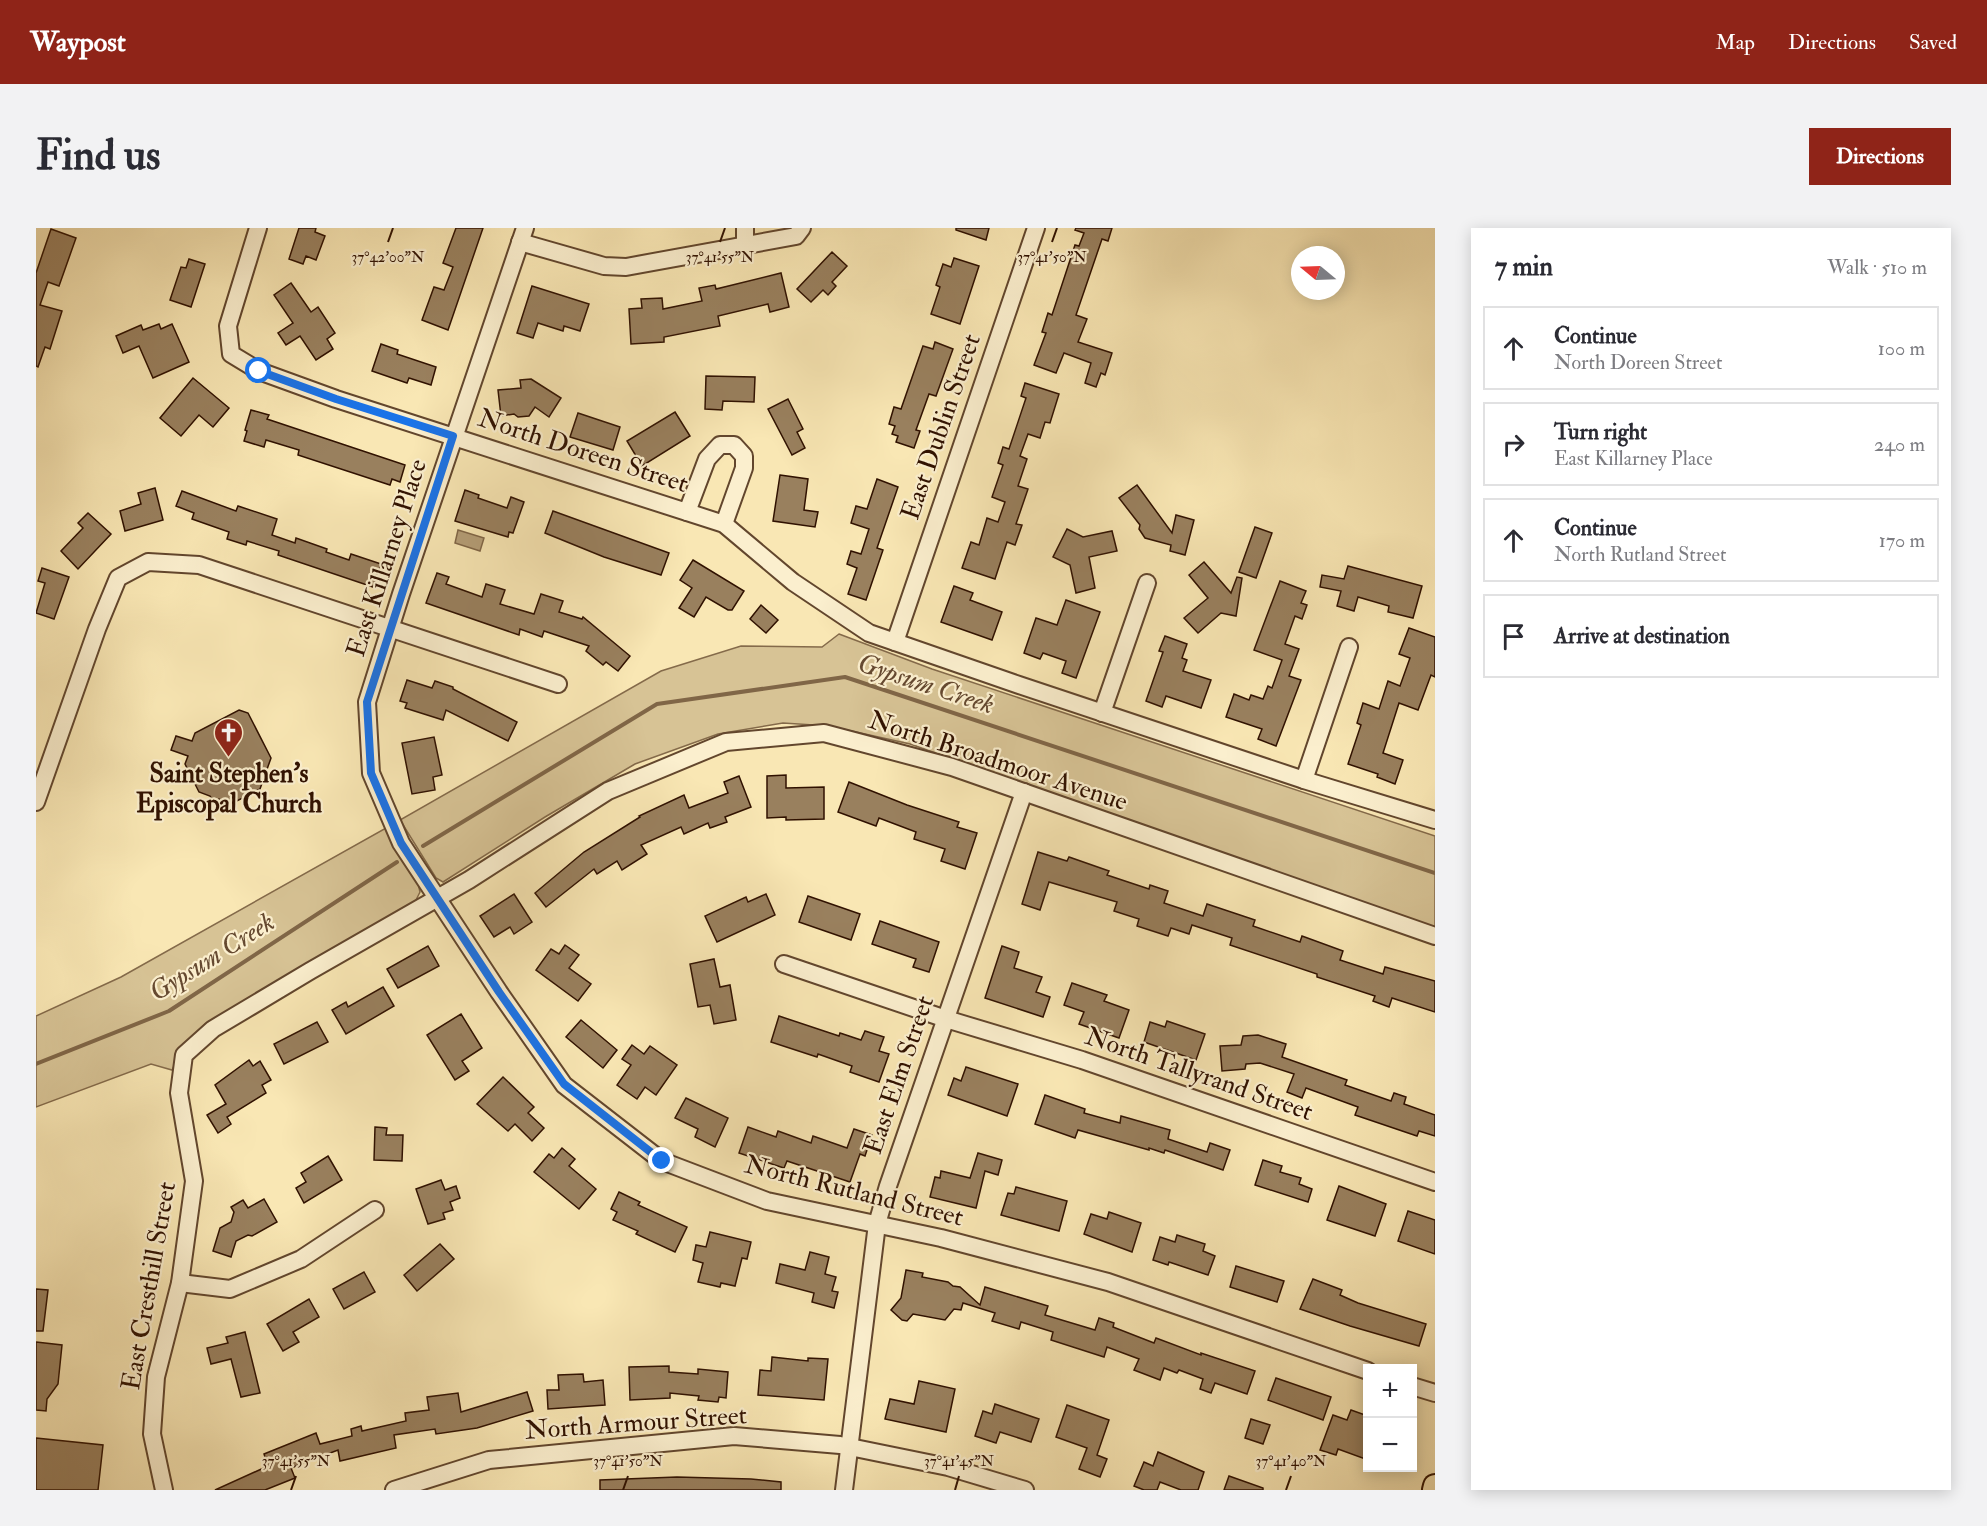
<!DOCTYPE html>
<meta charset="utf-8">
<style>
body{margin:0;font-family:"IM FELL Double Pica",serif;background:#f2f2f3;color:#2b2b33}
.controls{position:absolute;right:18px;bottom:18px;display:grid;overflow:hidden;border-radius:0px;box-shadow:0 3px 15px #0003}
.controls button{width:54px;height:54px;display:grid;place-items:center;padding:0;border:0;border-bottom:2px solid #e1e1e2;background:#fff;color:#2b2b33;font:30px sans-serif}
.compass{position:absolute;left:1255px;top:18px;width:54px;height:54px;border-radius:50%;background:#fff;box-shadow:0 3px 15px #0003;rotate:289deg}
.stop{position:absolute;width:18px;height:18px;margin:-14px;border:4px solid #1a73e8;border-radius:50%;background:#fff}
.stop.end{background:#1a73e8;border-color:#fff;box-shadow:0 2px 6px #0008}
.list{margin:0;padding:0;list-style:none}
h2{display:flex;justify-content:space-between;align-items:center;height:78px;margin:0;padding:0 24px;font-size:26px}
h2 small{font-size:20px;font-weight:400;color:#7c7c81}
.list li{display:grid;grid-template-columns:39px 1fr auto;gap:18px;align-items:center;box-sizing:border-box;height:84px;margin:0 12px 12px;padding:0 12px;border:2px solid #e1e1e2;border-radius:0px}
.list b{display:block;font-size:22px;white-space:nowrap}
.list p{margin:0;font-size:20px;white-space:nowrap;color:#7c7c81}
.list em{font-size:20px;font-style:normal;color:#7c7c81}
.icon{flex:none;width:33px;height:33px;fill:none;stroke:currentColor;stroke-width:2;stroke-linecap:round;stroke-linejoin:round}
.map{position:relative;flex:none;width:1399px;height:1262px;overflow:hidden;border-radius:0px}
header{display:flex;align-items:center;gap:36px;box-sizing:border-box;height:84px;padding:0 30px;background:#8f2418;color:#fff}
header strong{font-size:28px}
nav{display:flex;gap:33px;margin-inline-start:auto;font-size:21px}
.intro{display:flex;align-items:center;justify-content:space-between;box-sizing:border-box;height:144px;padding:0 36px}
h1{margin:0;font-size:42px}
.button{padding:15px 27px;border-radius:0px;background:#8f2418;color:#fff;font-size:21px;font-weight:700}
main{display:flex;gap:36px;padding:0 36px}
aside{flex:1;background:#fff;border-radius:0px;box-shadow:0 3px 15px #0003}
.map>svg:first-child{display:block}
</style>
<header>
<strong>Waypost</strong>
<nav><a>Map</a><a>Directions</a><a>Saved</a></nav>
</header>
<div class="intro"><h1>Find us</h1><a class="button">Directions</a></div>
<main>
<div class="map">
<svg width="1399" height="1262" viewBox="0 0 1399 1262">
<rect width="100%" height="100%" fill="#f9e7b4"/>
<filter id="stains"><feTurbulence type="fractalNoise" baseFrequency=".00333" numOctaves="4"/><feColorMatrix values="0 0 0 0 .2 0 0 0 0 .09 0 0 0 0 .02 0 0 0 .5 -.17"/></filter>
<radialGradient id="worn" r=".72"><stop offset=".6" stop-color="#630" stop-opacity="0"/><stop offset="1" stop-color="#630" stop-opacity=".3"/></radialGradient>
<g fill="#d7c395" stroke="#846a4a" stroke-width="1.5">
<polygon points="803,406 896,441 1399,608 1399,700 874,516 793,498 747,495 682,506 599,536 509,589 407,654 400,650 364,592 625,443 705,418 786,419"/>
<polygon points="350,600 381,651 384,664 378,676 169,796 150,815 136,842 115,836 0,879 0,788 85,749"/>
</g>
<polygon fill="#b59e77" stroke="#806647" stroke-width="1.5" points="422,302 448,310 444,323 419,315"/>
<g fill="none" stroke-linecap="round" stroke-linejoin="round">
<g stroke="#806647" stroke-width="4">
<polyline points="387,618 621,476 809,449 1399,645"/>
<polyline points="0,836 133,783 361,634"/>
</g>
</g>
<g fill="#99805e" stroke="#301100" stroke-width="1.5">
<polygon points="263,0 280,0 279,4 289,8 280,32 270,28 267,36 253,31"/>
<polygon points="420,0 447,0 412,102 386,92 398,59 408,62 417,39 407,35"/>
<polygon points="920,0 953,0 950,12 920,2"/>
<polygon points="1040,0 1076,0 1072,13 1066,11 1040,87 1051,91 1042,114 1076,125 1069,147 1065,145 1060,159 1049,155 1055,135 1028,125 1020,145 998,137 1010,105 1006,104 1012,85 1016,87 1039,17 1043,18 1048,5 1039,2"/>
<polygon points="15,1 40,10 23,58 12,54 4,77 26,83 14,121 9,119 2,139 0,138 0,45"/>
<polygon points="796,24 811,38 796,54 800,58 792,67 787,62 775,74 761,61"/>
<polygon points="918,30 943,38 924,96 895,86 904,59 900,57 907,36 915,39"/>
<polygon points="153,31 169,36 155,79 134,72 145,39 150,40"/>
<polygon points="745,45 753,79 734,84 732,76 682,88 684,98 628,109 628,114 595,116 593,81 606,80 605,71 626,70 627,81 666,73 663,60 679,57 680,61"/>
<polygon points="255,55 275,84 282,79 299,105 291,111 297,121 280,132 264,108 250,117 242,105 257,95 238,67"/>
<polygon points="496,58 553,76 544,103 528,98 527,103 502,95 497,110 481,105"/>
<polygon points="123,96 125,101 136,96 153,134 117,150 103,118 87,125 80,108 105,97 107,102"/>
<polygon points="899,114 917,121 900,168 893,166 880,202 884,203 878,220 860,214 862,208 856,206 859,198 853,196 858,179 865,181 887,118 897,121"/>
<polygon points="345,116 362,122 361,126 400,139 395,157 373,150 371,155 336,143"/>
<polygon points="670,148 719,149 718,174 687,173 686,182 669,181"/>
<polygon points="157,150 193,180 177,199 163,187 145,208 124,190"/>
<polygon points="495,151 525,170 513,189 499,179 493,188 482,189 478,186 465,188 462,162 485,160 484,152"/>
<polygon points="989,155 1023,166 1014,195 1009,194 1004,210 992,206 984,228 991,231 982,258 992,261 980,296 986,297 979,317 971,314 959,351 926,340 935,314 943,317 951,290 962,294 969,274 956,269 967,237 962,235 967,219 973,221 990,170 985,168"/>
<polygon points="752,171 767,201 761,204 769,220 756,227 732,181"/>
<polygon points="215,182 233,187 231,191 369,237 364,254 356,251 354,257 262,227 263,222 230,212 228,219 208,213 211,203 209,202"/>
<polygon points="639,184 654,208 606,238 591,213"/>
<polygon points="542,185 584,199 577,222 534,209"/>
<polygon points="744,247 772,251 768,282 782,284 779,299 737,293"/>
<polygon points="841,251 862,259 841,320 847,322 830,372 812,366 821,340 811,336 815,323 825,326 833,301 815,295 820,278 831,281"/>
<polygon points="1101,257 1136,305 1140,287 1158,292 1149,327 1134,323 1135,317 1109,310 1103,301 1104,297 1083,270"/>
<polygon points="119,260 127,292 89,303 84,283 105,276 102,265"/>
<polygon points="429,262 443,267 442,270 471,280 475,269 488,274 477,305 473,304 472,309 419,293"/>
<polygon points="146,263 200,283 202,278 241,291 236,307 259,315 260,310 291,321 290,324 313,332 315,326 345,336 337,359 242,327 243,323 211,313 210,317 191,311 193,304 156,291 158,285 140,278"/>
<polygon points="517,283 633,325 625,347 568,329 509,305"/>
<polygon points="52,285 75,306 42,341 25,323 47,300 42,295"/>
<polygon points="1219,299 1236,305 1220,350 1203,344"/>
<polygon points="1031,301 1047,309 1076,303 1081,323 1053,329 1059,360 1040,365 1034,337 1017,329"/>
<polygon points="657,332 708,363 696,382 692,382 670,369 658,389 643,380 656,360 644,352"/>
<polygon points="1168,334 1195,365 1201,349 1206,350 1200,388 1185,385 1162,405 1148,390 1172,370 1153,347"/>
<polygon points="1312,338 1386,358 1377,390 1352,384 1353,378 1322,369 1318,383 1301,378 1305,363 1284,359 1286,347 1308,351"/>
<polygon points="6,340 33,349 18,391 0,385 9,355 2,353"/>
<polygon points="401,345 413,349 410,356 446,369 450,356 469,362 464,376 498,386 505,366 527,373 523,384 546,391 547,389 594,428 582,443 570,434 567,437 550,423 553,418 508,403 506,409 484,401 483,407 390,375"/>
<polygon points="1244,353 1270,363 1265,375 1271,377 1266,391 1259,388 1249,416 1263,421 1253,448 1265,452 1240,518 1222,511 1226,501 1190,489 1198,466 1213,472 1215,467 1227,471 1232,458 1236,460 1246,432 1218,422"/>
<polygon points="918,358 937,365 934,372 966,384 956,412 905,394"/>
<polygon points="1030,372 1064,384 1040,450 1026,445 1030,433 1007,425 1004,431 988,425 1000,390 1021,397"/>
<polygon points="725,377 742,392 730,405 714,391"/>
<polygon points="1373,400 1399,409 1399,449 1395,447 1382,482 1363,475 1347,525 1367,532 1359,556 1341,549 1342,546 1312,536 1325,497 1321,495 1327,475 1343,481 1352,453 1364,458 1374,430 1363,426"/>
<polygon points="1129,408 1151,416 1146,430 1151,432 1147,443 1175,452 1165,480 1130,468 1126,479 1110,473 1127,424 1123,423"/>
<polygon points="371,452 396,460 399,453 417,459 417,461 481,494 472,513 410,482 407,492 369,480 371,475 364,473"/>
<polygon points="203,482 212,485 235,530 224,561 195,576 183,571 178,574 174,568 163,564 149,536 152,528 135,522 140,508 156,513 159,505"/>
<polygon points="398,509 406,547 397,549 399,562 376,566 366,515"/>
<polygon points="750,547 750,560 788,559 788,591 750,592 750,589 731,590 731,548"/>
<polygon points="703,548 715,579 689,589 691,594 674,600 672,595 648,606 645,599 605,617 611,626 586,642 581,633 561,646 558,641 510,679 499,665 548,624 604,589 603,588 648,567 653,580 692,565 688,554"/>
<polygon points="813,554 871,577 923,594 921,599 941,605 929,641 905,633 909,621 878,611 880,604 843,590 840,598 802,584"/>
<polygon points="1002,624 1031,633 1033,629 1073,643 1071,647 1113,661 1114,657 1132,663 1128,675 1167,688 1171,676 1219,692 1217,698 1264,714 1266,708 1307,723 1304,732 1347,746 1349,739 1399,753 1399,784 1356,770 1353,779 1337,773 1339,768 1281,749 1281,746 1194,717 1196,710 1156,697 1153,706 1135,700 1132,708 1101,698 1103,691 1078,683 1081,674 1013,654 1004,682 986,676"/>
<polygon points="478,666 496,694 478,706 474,699 458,709 444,688"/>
<polygon points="730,666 739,687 681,714 669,688 710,669 712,674"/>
<polygon points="772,668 824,686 815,712 763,694"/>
<polygon points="844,693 903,714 893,744 877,739 880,731 836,716"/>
<polygon points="529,717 543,727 533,740 555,756 542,773 500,742 515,721 523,726"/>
<polygon points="392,718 403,738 362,760 351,741"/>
<polygon points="966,718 983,724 978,740 1006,749 1000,764 1014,769 1007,789 949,770"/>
<polygon points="678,731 684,759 694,757 700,792 678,796 674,777 662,779 654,736"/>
<polygon points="1036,755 1071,767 1068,773 1093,782 1083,810 1043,796 1048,784 1028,777"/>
<polygon points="347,759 358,778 310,806 296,782 310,774 312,779"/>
<polygon points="425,786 446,820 426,833 433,843 419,852 391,807"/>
<polygon points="743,788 803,808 804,805 825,812 829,803 848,809 843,823 853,826 843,854 814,844 816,838 782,826 781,829 735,814"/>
<polygon points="545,792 581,822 567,840 530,809"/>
<polygon points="1131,793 1169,806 1160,832 1108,814 1114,794 1129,799"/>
<polygon points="281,794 292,814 248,836 238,816"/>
<polygon points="1222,807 1250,816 1246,829 1311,852 1309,857 1355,873 1358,865 1370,869 1368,876 1399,887 1399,908 1383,903 1381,908 1319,887 1322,879 1270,860 1266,870 1251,864 1258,846 1224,835 1210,836 1209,841 1186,843 1184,818 1205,817 1207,808"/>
<polygon points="596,817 608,826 614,818 641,837 620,867 609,859 601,871 581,857 595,837 586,831"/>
<polygon points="213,832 217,838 224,833 235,852 226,857 230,865 191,889 195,896 182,905 171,887 190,876 179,857"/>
<polygon points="930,839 982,856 971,888 912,867 918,850 925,853"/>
<polygon points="467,849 498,879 492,885 508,900 496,913 479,896 472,903 441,876"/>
<polygon points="1009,867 1049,881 1048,885 1084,895 1085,888 1134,902 1132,911 1171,924 1174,915 1194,922 1187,942 1129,922 1128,925 1113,920 1113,922 1042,902 1039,910 999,896"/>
<polygon points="650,870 692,890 679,919 659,909 662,901 639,890"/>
<polygon points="339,899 351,900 350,907 367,907 366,933 338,932"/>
<polygon points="712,899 740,909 742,903 775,915 777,908 811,920 818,901 836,907 829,928 824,926 814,954 751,933 748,940 703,925"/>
<polygon points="526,920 539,931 533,938 560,961 543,981 498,944 513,926 518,930"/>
<polygon points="942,925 966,932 962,947 949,943 940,980 894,969 899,949 904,950 905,943 934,950"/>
<polygon points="292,928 306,952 268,975 260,960 270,954 265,945"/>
<polygon points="1227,932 1246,938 1244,944 1265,950 1263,956 1276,961 1272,974 1219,957"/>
<polygon points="405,952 409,962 420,958 424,970 414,974 417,982 407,985 409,991 392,996 380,961"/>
<polygon points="1303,958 1350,976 1339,1008 1291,992"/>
<polygon points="980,959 1031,973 1023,1003 965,987 972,965 978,966"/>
<polygon points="583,964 604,974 602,977 651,999 639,1024 600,1006 602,1003 577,992 581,984 575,981"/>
<polygon points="228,971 241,994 216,1008 212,1007 200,1013 195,1029 177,1023 184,1000 195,994 198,984 195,979 207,972 212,980"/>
<polygon points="1372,983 1399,992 1399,1026 1362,1013"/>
<polygon points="1073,984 1105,995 1096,1024 1048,1006 1055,986 1071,991"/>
<polygon points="674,1004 715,1014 711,1031 706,1030 699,1058 685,1055 684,1059 662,1054 667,1035 657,1032 660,1017 670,1019"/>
<polygon points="1141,1007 1169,1016 1167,1023 1179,1028 1172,1047 1133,1034 1132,1037 1117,1032 1124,1009 1139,1014"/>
<polygon points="404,1016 418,1031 381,1063 368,1047"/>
<polygon points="774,1024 793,1029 789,1046 800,1049 796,1063 802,1064 798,1080 776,1074 778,1065 740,1055 744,1036 769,1042"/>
<polygon points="1200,1038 1248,1053 1241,1074 1194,1059"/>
<polygon points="870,1042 887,1045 886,1049 912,1054 917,1058 924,1059 944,1077 949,1059 1012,1078 1009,1087 1059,1102 1063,1090 1078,1095 1077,1099 1118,1115 1120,1110 1165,1127 1165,1125 1219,1143 1211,1166 1179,1155 1175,1165 1164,1161 1167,1151 1143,1142 1141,1145 1128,1140 1124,1152 1098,1142 1103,1131 1071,1119 1068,1129 1015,1112 1017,1104 985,1094 983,1101 956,1093 959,1085 927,1075 925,1082 918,1081 909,1092 877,1086 871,1093 866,1092 855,1082 865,1070"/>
<polygon points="328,1044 339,1064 308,1081 297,1061"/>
<polygon points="1277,1051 1306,1062 1304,1067 1322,1075 1390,1096 1383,1118 1314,1098 1264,1081"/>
<polygon points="0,1061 12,1062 7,1103 0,1103"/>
<polygon points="273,1071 283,1089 257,1104 263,1114 247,1123 231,1096"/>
<polygon points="209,1104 224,1165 205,1169 195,1131 175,1136 171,1120 192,1115 190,1109"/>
<polygon points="0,1114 26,1117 22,1156 11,1171 10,1183 0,1182"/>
<polygon points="736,1129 772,1133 772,1130 792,1131 788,1172 722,1167 724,1142 735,1143"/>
<polygon points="633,1138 633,1144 662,1146 662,1141 692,1144 690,1170 683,1169 682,1174 662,1172 663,1168 634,1165 634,1170 594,1172 593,1139"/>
<polygon points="547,1146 548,1154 567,1152 569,1177 512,1181 511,1162 523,1162 522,1147"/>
<polygon points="1240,1150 1295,1169 1287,1192 1232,1172"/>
<polygon points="883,1153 919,1161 910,1204 849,1191 854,1171 878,1176"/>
<polygon points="491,1164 497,1183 441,1200 400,1206 399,1201 358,1207 360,1220 304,1233 302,1222 255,1240 259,1250 229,1262 179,1262 232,1238 228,1226 280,1205 284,1216 316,1208 315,1201 325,1198 326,1203 370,1193 369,1185 393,1182 391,1169 422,1165 425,1184"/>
<polygon points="959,1176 1003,1191 995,1214 964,1204 960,1215 939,1208 947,1183 956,1186"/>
<polygon points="1031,1177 1073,1192 1061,1227 1071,1231 1064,1249 1043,1241 1051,1220 1020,1209"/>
<polygon points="1315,1182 1332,1188 1332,1195 1328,1205 1332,1207 1332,1232 1302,1221 1300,1227 1284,1222 1297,1187 1311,1192"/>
<polygon points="1215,1191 1234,1197 1227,1216 1209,1210"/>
<polygon points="0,1210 67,1217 62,1262 0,1262"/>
<polygon points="1122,1224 1168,1244 1162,1262 1145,1262 1124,1254 1121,1262 1108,1262 1098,1258 1108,1234 1117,1238"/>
<polygon points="1193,1248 1227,1260 1227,1262 1188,1262"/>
<polygon points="641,1249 715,1251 745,1254 745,1262 564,1262 564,1252"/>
</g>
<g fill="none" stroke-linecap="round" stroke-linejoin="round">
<defs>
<g id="minor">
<polyline points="222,0 192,98 195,126 223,143 300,171 688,296 757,354 833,405 983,457 1268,552 1399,592"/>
<polyline points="489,0 365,366 331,474 335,545 365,615 463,764 528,857 626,933 731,973 905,1010 1072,1054 1332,1143"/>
<polyline points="484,14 568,38 590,39 760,8 766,0"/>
<polyline points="709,18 709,0"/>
<polyline points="651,284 671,231 684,217 698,217 708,228 708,240 688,296"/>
<polyline points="859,414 1000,0"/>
<polyline points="1066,485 1111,355"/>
<polyline points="1268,552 1313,419"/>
<polyline points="0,574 61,401 82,350 112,334 163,337 522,456"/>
<polyline points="748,736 910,791 1046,832 1399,954"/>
<polyline points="144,1055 194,1061 265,1031 339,982"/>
<polyline points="1376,1158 1399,1165"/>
<polyline points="128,1262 116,1206 120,1149 144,1055 158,953 143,865 148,827 177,801 274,743 433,652 572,563 690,514 788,505 916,539 1399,708"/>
<polyline points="358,1262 453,1232 698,1208 804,1217 912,1239 989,1262"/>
<polyline points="808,1262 841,996 852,958 988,564"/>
</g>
<polyline id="major" points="1398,1262 1399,1258"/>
</defs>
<use href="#minor" stroke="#62462d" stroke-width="20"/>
<use href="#major" stroke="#301100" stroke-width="26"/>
<use href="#minor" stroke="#fbefce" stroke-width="16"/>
<use href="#major" stroke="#f9e7b4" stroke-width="22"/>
</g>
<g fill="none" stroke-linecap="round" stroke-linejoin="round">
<polyline stroke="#1a73e8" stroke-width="8" points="223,143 300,171 417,208 331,474 335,545 365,615 463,764 528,856 626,933"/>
</g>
<path fill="none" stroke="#301100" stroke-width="2" d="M352 14 357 0M684 14 689 0M1016 14 1021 0M255 1262 260 1248M587 1262 592 1248M919 1262 923 1248M1250 1262 1255 1248"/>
<defs>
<symbol id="church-pin" viewBox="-11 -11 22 30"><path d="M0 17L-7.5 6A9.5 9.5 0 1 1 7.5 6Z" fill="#8f2418" stroke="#fbefce"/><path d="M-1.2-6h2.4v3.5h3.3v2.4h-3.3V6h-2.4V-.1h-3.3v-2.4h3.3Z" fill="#fff"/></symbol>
</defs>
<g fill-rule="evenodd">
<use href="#church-pin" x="176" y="488" width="33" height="45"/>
</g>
<g text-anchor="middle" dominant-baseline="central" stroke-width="4.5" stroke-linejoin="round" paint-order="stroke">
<g font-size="26" fill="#301100" stroke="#fbefce">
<text transform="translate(905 199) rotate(-71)">East Dublin Street</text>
<text transform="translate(547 223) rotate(18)">North Doreen Street</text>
<text transform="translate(351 330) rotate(-72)">East Killarney Place</text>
<text transform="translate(962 533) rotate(18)">North Broadmoor Avenue</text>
<text transform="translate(1163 846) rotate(19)">North Tallyrand Street</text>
<text transform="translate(863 847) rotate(-71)">East Elm Street</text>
<text transform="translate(818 963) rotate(14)">North Rutland Street</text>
<text transform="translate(113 1058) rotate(-80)">East Cresthill Street</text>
<text transform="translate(600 1195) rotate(-4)">North Armour Street</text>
</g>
<g font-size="26" font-weight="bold" fill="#301100" stroke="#fbefce">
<text x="193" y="546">Saint Stephen's<tspan x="193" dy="30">Episcopal Church</tspan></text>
</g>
<g font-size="27" font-style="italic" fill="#654930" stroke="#fbefce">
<text transform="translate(890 456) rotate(18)">Gypsum Creek</text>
<text transform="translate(176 729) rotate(-32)">Gypsum Creek</text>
</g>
</g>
<g font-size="15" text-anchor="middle" fill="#301100" stroke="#fbefce" stroke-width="4.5" stroke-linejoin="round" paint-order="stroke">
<text x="352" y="34">37°42'00"N</text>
<text x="684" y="34">37°41'55"N</text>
<text x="1016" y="34">37°41'50"N</text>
<text x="260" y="1238">37°41'55"N</text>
<text x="592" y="1238">37°41'50"N</text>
<text x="923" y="1238">37°41'45"N</text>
<text x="1255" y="1238">37°41'40"N</text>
</g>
<rect width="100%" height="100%" filter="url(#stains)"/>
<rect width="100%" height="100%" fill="url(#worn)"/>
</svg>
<div class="controls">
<button>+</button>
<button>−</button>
</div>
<svg class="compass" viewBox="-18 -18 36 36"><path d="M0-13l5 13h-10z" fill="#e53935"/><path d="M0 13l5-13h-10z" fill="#7c7c81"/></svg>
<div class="stop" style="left:223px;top:143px"></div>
<div class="stop end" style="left:626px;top:933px"></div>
</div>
<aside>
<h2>7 min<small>Walk · 510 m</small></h2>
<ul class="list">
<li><svg class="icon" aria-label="ahead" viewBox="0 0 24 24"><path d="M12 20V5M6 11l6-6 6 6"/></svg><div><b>Continue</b><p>North Doreen Street</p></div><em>100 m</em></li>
<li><svg class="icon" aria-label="right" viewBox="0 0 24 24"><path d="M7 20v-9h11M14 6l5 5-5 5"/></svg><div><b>Turn right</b><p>East Killarney Place</p></div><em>240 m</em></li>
<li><svg class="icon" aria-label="ahead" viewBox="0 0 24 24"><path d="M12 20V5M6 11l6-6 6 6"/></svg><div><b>Continue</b><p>North Rutland Street</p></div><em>170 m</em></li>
<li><svg class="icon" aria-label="arrive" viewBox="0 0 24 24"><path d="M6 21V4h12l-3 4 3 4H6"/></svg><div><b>Arrive at destination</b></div></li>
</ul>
</aside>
</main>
